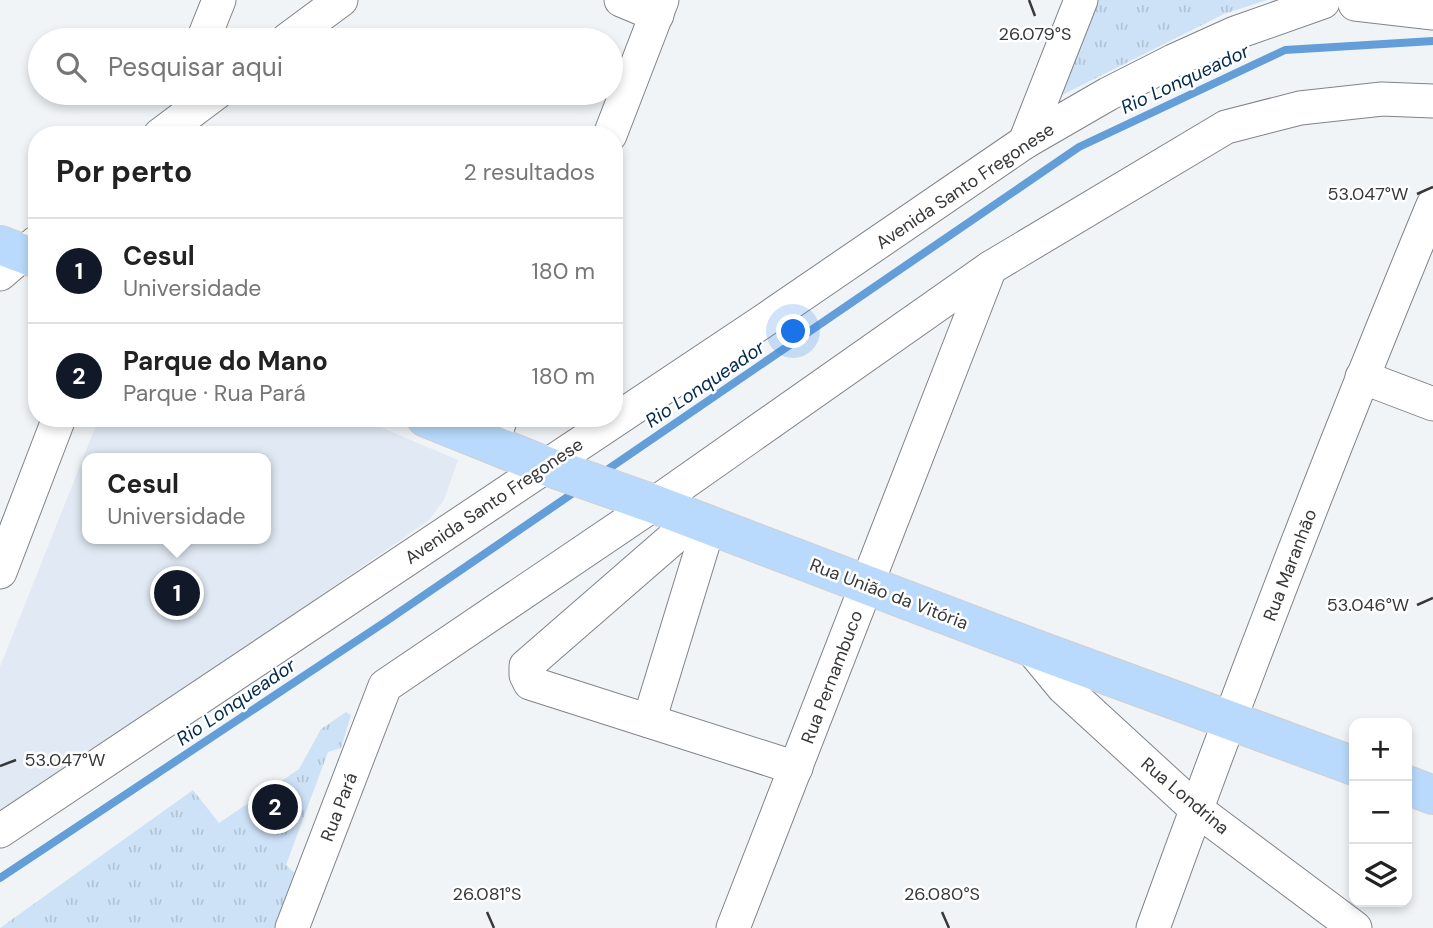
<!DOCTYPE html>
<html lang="pt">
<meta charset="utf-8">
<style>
body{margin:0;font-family:"DM Sans",sans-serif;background:#f6f6f6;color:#222}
.controls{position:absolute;right:21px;bottom:21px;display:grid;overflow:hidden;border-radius:14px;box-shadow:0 4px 10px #0003}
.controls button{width:63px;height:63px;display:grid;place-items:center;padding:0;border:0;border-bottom:2px solid #e0e0e0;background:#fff;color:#222;font:35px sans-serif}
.you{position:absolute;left:794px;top:332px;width:24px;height:24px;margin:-18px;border:5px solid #fff;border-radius:50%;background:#1a73e8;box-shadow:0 0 0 10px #1a73e833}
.badge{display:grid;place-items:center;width:46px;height:46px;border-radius:50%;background:#111827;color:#fff;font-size:23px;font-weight:700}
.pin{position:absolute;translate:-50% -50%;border:4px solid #fff;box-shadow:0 2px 7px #0006}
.popup{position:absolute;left:82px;top:453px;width:189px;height:91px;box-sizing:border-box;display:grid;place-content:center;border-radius:14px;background:#fff;filter:drop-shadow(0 2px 5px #0005);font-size:23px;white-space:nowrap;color:#767676}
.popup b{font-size:26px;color:#222}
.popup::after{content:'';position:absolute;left:50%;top:100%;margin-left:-14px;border:14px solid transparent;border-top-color:#fff}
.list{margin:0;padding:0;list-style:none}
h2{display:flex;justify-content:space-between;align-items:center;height:91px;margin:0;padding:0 28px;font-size:30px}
h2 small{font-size:23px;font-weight:400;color:#767676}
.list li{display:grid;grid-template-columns:46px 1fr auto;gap:21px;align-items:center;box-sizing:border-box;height:105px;padding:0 28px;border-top:2px solid #e0e0e0}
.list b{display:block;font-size:26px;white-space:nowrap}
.list p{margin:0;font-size:23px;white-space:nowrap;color:#767676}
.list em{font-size:23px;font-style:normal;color:#767676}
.icon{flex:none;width:38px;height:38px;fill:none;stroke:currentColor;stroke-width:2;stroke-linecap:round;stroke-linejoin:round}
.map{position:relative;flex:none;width:1433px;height:928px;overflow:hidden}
.search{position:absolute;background:#fff;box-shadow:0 4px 10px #0003;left:28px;top:28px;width:595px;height:77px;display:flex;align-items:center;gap:18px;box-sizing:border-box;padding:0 24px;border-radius:38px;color:#767676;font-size:26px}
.panel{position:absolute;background:#fff;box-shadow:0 4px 10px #0003;left:28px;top:126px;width:595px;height:301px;border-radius:28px}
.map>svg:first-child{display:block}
</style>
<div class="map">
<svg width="1433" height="928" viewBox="0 0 1433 928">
<defs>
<pattern id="park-tufts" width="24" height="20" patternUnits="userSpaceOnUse" patternTransform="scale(1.75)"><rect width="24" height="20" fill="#cee2f7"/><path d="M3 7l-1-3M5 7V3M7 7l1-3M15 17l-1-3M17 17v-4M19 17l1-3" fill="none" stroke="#b2c3d4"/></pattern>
</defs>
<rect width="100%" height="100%" fill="#f0f4f7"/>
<path fill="#e1eaf4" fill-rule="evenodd" d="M99 418H359L458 460 444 500 429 520 221 665 0 814V667ZM88 458H266V539H88Z"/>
<g fill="url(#park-tufts)">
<polygon points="1097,0 1267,0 1224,14 1058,97"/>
<polygon points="346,712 351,715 341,748 328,752 286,865 295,873 274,928 0,928 193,790 219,823 299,769 321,729"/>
</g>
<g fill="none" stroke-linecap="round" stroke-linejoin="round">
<g stroke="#639ed9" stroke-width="8">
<polyline points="601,474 1079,147 1285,50 1433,41"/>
<polyline points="0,878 385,622 579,489"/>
</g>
<defs>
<g id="minor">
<polyline points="621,0 657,15"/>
<polyline points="1355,4 1433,13"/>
<polyline points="203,40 219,0"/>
<polyline points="287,40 341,0"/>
<polyline points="160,135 216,93"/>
<polyline points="610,135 662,0"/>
<polyline points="1025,142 1081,0"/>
<polyline points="0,274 37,242"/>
<polyline points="1362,377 1433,404"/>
<polyline points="491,446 501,418"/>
<polyline points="694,520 526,666 526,675 530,683 796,768"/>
<polyline points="0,572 59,418"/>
<polyline points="1030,647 1063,687 1196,809 1355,928"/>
<polyline points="649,721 709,525"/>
<polyline points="0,831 762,322 1025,142 1108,94 1173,61 1235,33 1323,2"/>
<polyline points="292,928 385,686 654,504 990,268 1226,127 1300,108 1382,99 1433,101"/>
<polyline points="733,928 990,268"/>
<path d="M1153 928C1241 685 1334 444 1433 205"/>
</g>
<g id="major">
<polyline points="0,245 37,259"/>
<polyline points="426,418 546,466 654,504 1030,647 1354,766"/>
<polyline points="1407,785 1433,795"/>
</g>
</defs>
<use href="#minor" stroke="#808387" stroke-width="35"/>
<use href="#major" stroke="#cfcfcf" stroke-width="40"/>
<use href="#minor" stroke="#fff" stroke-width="33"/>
<use href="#major" stroke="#b9dafc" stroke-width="38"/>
</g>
<path fill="none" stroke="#373839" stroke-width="2.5" d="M1029 0 1035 16M1417 194 1433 187M1417 605 1433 598M0 766 16 760M487 912 494 928M942 912 949 928"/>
<g text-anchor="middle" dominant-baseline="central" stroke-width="5" stroke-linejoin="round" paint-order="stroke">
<g font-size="18" fill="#373839" stroke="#fff">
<text transform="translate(965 186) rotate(-34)">Avenida Santo Fregonese</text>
<text transform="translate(494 501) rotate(-34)">Avenida Santo Fregonese</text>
<text transform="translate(1290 565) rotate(-69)">Rua Maranhão</text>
<text transform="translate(889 594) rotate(21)">Rua União da Vitória</text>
<text transform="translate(832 677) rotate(-69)">Rua Pernambuco</text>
<text transform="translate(1185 796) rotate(40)">Rua Londrina</text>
<text transform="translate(339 807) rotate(-69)">Rua Pará</text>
</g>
<g font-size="19" font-style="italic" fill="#002a4f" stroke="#fff">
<text transform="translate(1185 79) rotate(-25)">Rio Lonqueador</text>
<text transform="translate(705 384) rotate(-34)">Rio Lonqueador</text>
<text transform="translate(236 702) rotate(-34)">Rio Lonqueador</text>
</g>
</g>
<g font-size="18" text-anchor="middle" fill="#373839" stroke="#fff" stroke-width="5" stroke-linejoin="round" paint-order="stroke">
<text x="1035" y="40">26.079°S</text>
<text x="1368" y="200">53.047°W</text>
<text x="1368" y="611">53.046°W</text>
<text x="65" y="766">53.047°W</text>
<text x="487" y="900">26.081°S</text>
<text x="942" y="900">26.080°S</text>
</g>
</svg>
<div class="controls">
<button>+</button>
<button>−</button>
<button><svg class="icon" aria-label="layers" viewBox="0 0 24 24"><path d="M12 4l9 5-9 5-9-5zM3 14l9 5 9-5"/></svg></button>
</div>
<div class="you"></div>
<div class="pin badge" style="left:177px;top:593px">1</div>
<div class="popup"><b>Cesul</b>Universidade</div>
<div class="pin badge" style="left:275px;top:807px">2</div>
<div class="search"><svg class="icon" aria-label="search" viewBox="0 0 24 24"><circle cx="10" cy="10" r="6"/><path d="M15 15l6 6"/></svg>Pesquisar aqui</div>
<section class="panel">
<h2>Por perto<small>2 resultados</small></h2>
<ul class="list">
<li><span class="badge">1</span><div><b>Cesul</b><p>Universidade</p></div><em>180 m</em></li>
<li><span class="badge">2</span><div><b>Parque do Mano</b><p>Parque · Rua Pará</p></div><em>180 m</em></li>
</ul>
</section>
</div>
